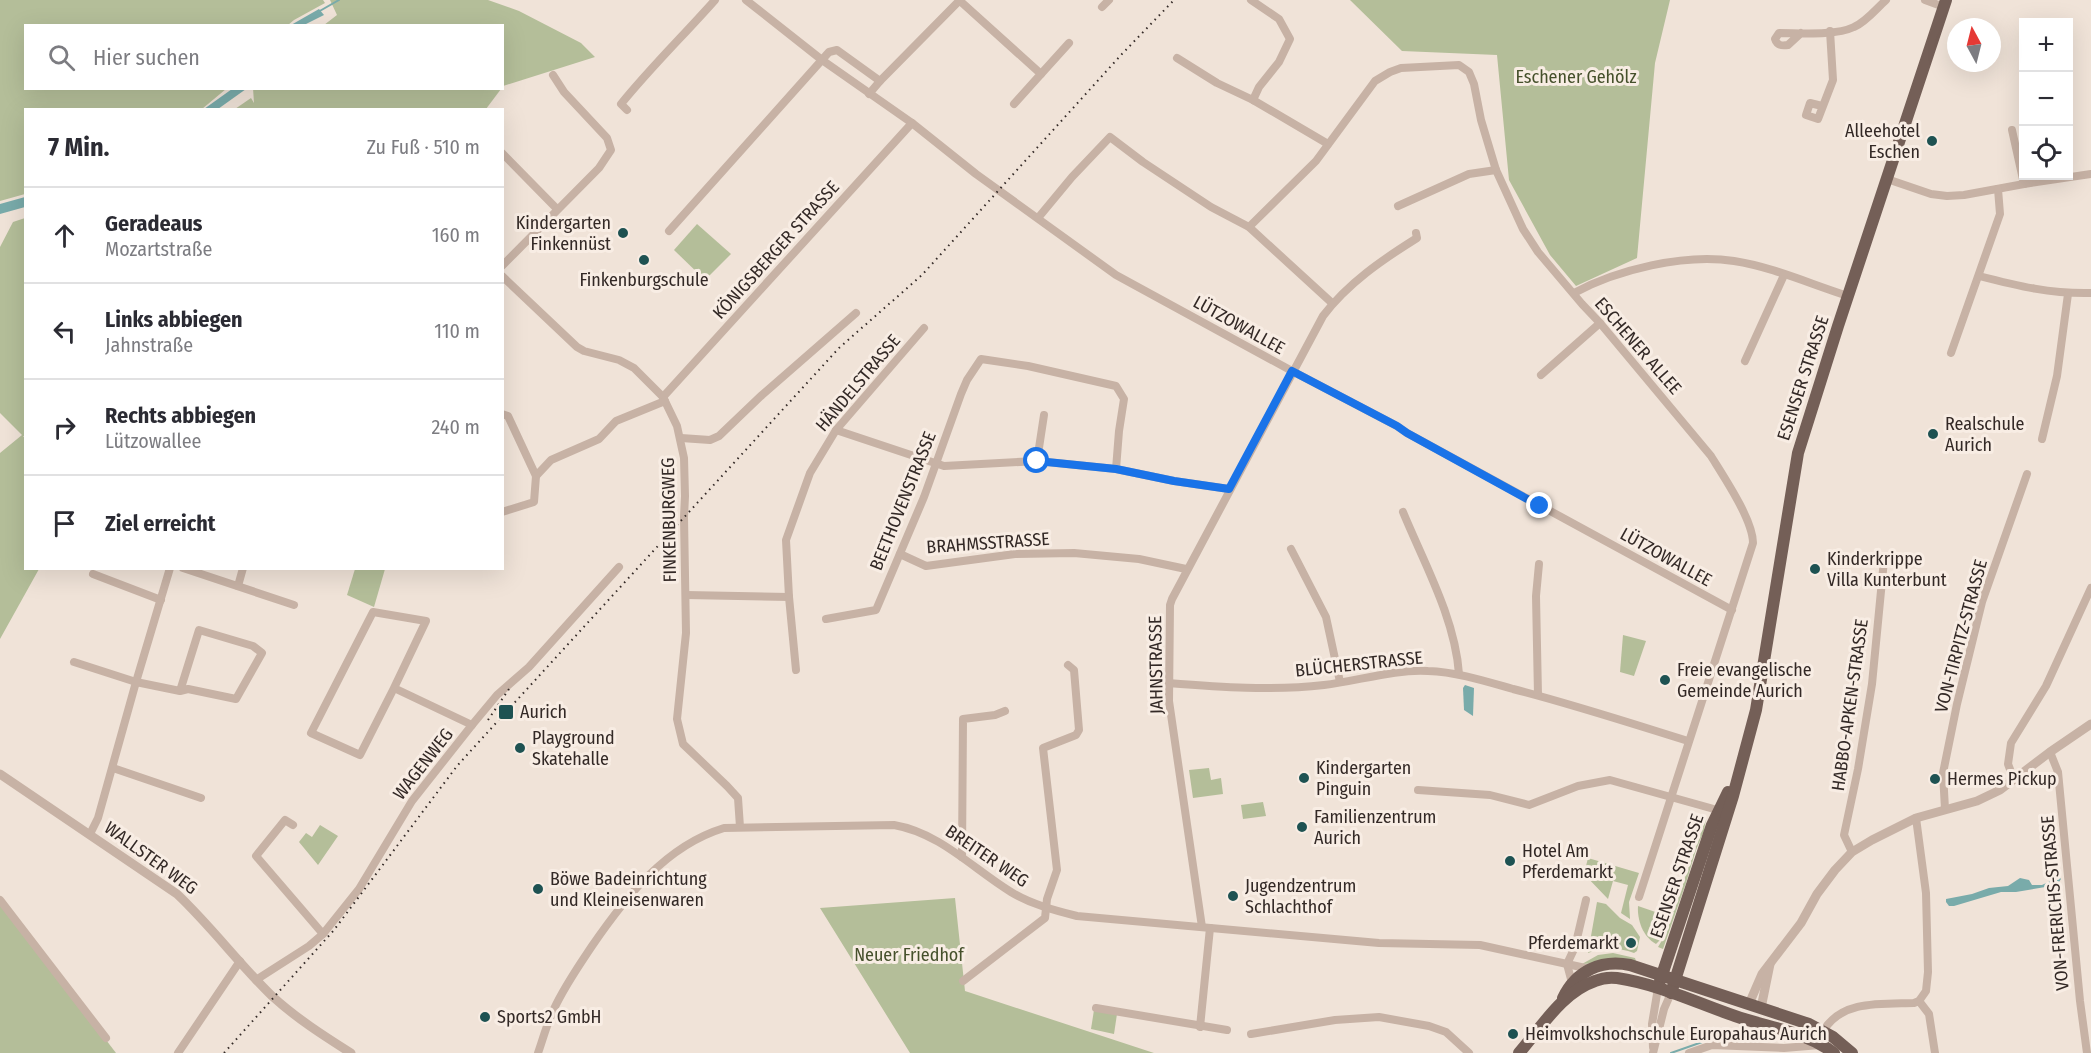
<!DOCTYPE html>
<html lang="de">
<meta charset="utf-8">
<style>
body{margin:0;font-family:"Fira Sans Condensed",sans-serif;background:#f7f7f7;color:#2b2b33}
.controls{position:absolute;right:18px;top:18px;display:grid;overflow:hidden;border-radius:0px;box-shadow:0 6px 24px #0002}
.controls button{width:54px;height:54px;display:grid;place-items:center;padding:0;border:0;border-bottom:2px solid #e1e1e2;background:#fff;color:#2b2b33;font:30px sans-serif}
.compass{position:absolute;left:1947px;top:18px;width:54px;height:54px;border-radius:50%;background:#fff;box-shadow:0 6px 24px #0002;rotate:353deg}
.stop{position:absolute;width:18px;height:18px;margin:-14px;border:4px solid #1a73e8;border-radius:50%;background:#fff}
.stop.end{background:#1a73e8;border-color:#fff;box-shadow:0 2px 6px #0008}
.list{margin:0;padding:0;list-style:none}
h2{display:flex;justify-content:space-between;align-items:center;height:78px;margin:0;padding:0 24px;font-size:26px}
h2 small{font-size:20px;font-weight:400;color:#7c7c81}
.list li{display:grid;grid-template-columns:39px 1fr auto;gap:18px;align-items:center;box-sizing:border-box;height:96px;padding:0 24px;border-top:2px solid #e1e1e2}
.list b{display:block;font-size:22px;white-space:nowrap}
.list p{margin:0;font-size:20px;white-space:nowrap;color:#7c7c81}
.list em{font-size:20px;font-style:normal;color:#7c7c81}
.icon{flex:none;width:33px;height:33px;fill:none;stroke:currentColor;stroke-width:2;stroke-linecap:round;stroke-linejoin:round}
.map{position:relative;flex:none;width:2091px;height:1053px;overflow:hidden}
.search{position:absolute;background:#fff;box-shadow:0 6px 24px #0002;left:24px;top:24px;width:480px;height:66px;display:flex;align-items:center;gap:15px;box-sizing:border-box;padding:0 21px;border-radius:0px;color:#7c7c81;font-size:22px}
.panel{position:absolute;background:#fff;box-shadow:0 6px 24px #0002;left:24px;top:108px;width:480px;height:462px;border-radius:0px}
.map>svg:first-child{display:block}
</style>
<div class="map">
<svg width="2091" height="1053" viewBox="0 0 2091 1053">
<rect width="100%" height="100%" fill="#f0e3d8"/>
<g fill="#b4be99">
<polygon points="0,0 323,0 325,3 294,20 288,25 26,26 26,88 226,89 202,109 26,110 25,194 0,201"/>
<polygon points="330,0 488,0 519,11 581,43 595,57 503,86 502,26 324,25 337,15"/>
<polygon points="1350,0 1670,0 1655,63 1637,258 1576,286 1550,255 1509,180 1497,55 1402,51"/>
<polygon points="253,88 501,88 501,89 486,109 235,109 251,98 254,103"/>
<polygon points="25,218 26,436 23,436 26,439 26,568 39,569 0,639 0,453 22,435 0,413 0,247 13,222"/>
<polygon points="697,224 731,254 705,280 674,250"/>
<polygon points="355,569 385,569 374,607 347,595"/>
<polygon points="1623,635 1646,641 1634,676 1620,672"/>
<polygon points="1209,768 1211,780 1221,778 1223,794 1193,798 1189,770"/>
<polygon points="1263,802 1266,816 1243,819 1241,805"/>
<polygon points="1706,818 1704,831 1696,850 1686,883 1663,949 1658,947 1664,937"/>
<polygon points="320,825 338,836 318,865 299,842 306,833 312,837"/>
<polygon points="1588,858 1639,873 1629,902 1630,919 1621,913 1628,885 1613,881 1608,899 1584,874"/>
<polygon points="955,898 965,991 1154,1053 910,1053 820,908"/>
<polygon points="0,901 116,1053 0,1053"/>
<path d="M1597 902 1606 904 1620 918 1632 925 1640 937 1637 951 1634 953C1618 947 1604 947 1588 953Z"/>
<path d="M1638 906 1670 917 1660 940 1656 944C1643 937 1637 920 1638 906Z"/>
<polygon points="1613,953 1635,958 1636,961 1582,964 1598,955"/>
<polygon points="1094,1010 1117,1014 1114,1034 1091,1029"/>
</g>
<g fill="#79abaa">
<polygon points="319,9 324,15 304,25 291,25"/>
<polygon points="232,89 246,89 218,109 204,109"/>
<polygon points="25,197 25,207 0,214 0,204"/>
<polygon points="1465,685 1474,688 1473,716 1464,710 1463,688"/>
<polygon points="2059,877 2061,879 2057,885 2016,892 2001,892 1954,906 1949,906 1946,902 1946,899 1972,894 1989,888 2008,886 2020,878 2029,880 2032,885 2042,885"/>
</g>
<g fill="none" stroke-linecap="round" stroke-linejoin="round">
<g stroke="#79abaa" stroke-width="2">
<polyline points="318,12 339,0"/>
<polyline points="1671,1053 1708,1040 1727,1040"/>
</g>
<g stroke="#c7b2a5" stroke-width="8">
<polyline points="746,0 822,60 912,123 976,174 1116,275 1292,371 1397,426 1407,433 1732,610"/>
<polyline points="959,0 1041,74 1014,104"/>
<polyline points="1251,0 1279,19 1290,39 1279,62 1259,87 1253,100"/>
<polyline points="1925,0 1944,7"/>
<polyline points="1102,7 1109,0"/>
<path d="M1801 33 1788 45C1782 46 1777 46 1775 39L1779 33C1800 33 1835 36 1854 27 1866 22 1876 9 1886 0"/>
<polyline points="1177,58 1217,83 1253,100 1328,144"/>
<polyline points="1041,74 1069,43"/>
<polyline points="869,94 880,81 960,0"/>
<polyline points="1822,106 1810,103 1806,115 1818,119 1833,80 1830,31"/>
<path d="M627 110 621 104C651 67 684 35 715 0"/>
<polyline points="2012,130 2024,184"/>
<polyline points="502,153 557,209"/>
<polyline points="1887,179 1931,194 1947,196 1964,195 2024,184 2091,174"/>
<polyline points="1398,206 1469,174 1496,170"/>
<polyline points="1038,218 1072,177 1110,137 1143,162 1211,207 1249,227 1332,303"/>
<path d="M1249 227 1316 161 1375 81 1390 72 1401 68 1459 65 1469 72 1474 84 1481 120 1496 170 1523 229 1538 252 1582 304 1600 323 1711 456C1724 477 1753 520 1753 543L1639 897"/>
<polyline points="669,231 829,52 837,50 880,81"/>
<polyline points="502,266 599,168 611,150 607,138 564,92 553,75"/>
<polyline points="502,276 577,347 584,351 619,360 634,368 663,397 677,426 684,458 685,496 684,517 686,633 677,719 683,744 727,786 738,798 740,827"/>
<path d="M1979 276C2018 286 2051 294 2091 293"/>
<path d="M1574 293C1616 270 1685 253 1734 261 1773 267 1810 284 1848 296"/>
<polyline points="1951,353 2000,214 1998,189"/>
<polyline points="1745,361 1784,275"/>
<polyline points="1541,375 1600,323"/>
<polyline points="663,397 912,123"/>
<polyline points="502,414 508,416 536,476 551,460 599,439 616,421 665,401"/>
<polyline points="836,430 944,466 1037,461 1116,469 1174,481 1229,489"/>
<polyline points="681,438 710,440 719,436 762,395 856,313"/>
<polyline points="2042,439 2057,376 2068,294"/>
<polyline points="1037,461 1044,415"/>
<polyline points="502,512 534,502 536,476"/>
<path d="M1403 512C1424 563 1455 618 1459 674"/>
<polyline points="1291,549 1326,617 1340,682"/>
<polyline points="900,554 926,566 1015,554 1074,553 1139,559 1186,569"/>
<polyline points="183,568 294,605"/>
<polyline points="93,574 161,600"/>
<polyline points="238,586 243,568"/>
<polyline points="686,595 789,597 786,540 810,473 836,430 924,328"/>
<polyline points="789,597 796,670"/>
<polyline points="826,619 876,610 924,497 961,394 967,380 981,359 1028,366 1116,386 1124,399 1119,431 1116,469"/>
<polyline points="74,662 136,682 180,691 188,689 236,699 262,653 253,646 199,630 180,691"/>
<path d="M1168 683C1219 687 1273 691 1324 685 1358 681 1394 669 1428 671 1457 672 1485 681 1513 689 1572 704 1630 723 1688 741"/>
<polyline points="394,688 360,755 311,733 373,612 426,621 394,688 472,725"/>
<polyline points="1538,695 1536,596 1539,564"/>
<polyline points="2050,752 2058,772 2080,1001 2087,1053"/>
<polyline points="113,768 201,798"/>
<polyline points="2014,780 2008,764 2011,743 2046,686 2091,588"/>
<polyline points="1418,790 1490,795 1529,805 1578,786 1610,780 1721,811"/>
<polyline points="1945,809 1943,773 1957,704 1982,602 2027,474"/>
<polyline points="293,825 285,820 256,856 323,934"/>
<polyline points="90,834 98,818 136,682 170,568"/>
<polyline points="1852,852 1844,835 1858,769 1872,684 1884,560"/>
<polyline points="962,857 963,719 995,715 1005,711"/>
<polyline points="0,900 106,1038"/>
<path d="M1202 927 1169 701 1170 605 1172 599 1323 316C1348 283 1382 260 1417 238L1416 233"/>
<polyline points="256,980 309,946 323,934 359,889 412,801 472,725 497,695 529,667 619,567"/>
<polyline points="963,981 1045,918 1047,899 1057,870 1043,748 1076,735 1079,730 1074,670 1068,665"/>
<polyline points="1572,983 1567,964 1575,947 1586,900"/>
<polyline points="1919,1001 1929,1014 1935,1053"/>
<polyline points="1096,1008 1227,1030"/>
<polyline points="1200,1027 1210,928"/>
<path d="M1824 1030C1842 1000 1882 1004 1914 1003L1919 1001 1926 991 1928 972 1926 893 1916 818"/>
<polyline points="1251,1034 1335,1020 1379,1017 1429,1026 1446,1032 1469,1053"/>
<polyline points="1653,1047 1652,1024 1658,988"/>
<polyline points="178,1053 240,961"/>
<path d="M538 1053C543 1039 547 1023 554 1009 564 987 578 967 592 946 625 898 665 846 724 828L894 825C940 833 972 868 1011 892 1031 904 1053 910 1077 916L1379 943 1480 945 1590 969"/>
<polyline points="1653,1053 1664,1009 1671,993"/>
<polyline points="1689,1053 1712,1045 1784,1048 1820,1045"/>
</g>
<g stroke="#c7b2a5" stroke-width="9">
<path d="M0 774 177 894C211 926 239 964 272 996 296 1018 324 1036 351 1053"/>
<polyline points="1749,1004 1762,974 1801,923 1817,894 1835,870 1852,852 1872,840 1916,818 1977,801 2000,790 2050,752 2091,724"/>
<polyline points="1761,1008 1770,964"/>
</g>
<g stroke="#745f57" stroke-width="12">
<polyline points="1660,981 1712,825 1728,792"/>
<polyline points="1671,993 1733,796 1756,710 1798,453 1838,326 1946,0"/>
<path d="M1563 998C1576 971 1601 959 1630 965L1809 1024 1833 1037 1852 1053"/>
<path d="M1519 1053C1541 1028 1562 992 1595 981 1602 978 1609 977 1617 978 1658 984 1697 1003 1735 1016 1770 1028 1804 1031 1834 1053"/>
</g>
<g stroke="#332926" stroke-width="2" stroke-dasharray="1.5 4.5" stroke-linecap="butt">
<polyline points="488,720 509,689"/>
<polyline points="224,1053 334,930 457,766 506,712 839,348 922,275 1121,55 1174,0"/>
</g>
</g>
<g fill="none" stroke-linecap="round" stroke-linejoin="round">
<polyline stroke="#1a73e8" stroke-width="8" points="1037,461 1116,469 1174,481 1229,489 1292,371 1397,426 1407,433 1540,506"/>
</g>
<g fill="#1e5252" stroke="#f8ede4" stroke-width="2">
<circle cx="1932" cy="141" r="6"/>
<circle cx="623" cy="233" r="6"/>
<circle cx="644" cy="260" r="6"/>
<circle cx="1933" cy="434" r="6"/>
<circle cx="1815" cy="569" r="6"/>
<circle cx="1665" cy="680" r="6"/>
<rect x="498" y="704" width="16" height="16" rx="3"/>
<circle cx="520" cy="748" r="6"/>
<circle cx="1304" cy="778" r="6"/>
<circle cx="1935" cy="779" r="6"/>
<circle cx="1302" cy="827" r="6"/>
<circle cx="1510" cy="861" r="6"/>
<circle cx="538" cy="889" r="6"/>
<circle cx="1233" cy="896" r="6"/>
<circle cx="1631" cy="943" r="6"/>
<circle cx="485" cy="1017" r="6"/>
<circle cx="1513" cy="1034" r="6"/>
</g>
<g text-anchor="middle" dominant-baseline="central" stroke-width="6" stroke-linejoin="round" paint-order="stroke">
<g font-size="18" fill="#45502b" stroke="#f8ede4">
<text x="1576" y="77">Eschener Gehölz</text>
<text x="909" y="955">Neuer Friedhof</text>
</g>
<g font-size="18" fill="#332926" stroke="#f8ede4" text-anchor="start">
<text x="1920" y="131" text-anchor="end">Alleehotel<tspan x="1920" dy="21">Eschen</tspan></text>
<text x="611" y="223" text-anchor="end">Kindergarten<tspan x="611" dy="21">Finkennüst</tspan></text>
<text x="644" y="280" text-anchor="middle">Finkenburgschule</text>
<text x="1945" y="424">Realschule<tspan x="1945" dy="21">Aurich</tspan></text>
<text x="1827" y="559">Kinderkrippe<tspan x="1827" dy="21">Villa Kunterbunt</tspan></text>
<text x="1677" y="670">Freie evangelische<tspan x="1677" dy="21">Gemeinde Aurich</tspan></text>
<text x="520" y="712">Aurich</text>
<text x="532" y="738">Playground<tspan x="532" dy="21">Skatehalle</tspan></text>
<text x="1316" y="768">Kindergarten<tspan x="1316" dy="21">Pinguin</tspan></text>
<text x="1947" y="779">Hermes Pickup</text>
<text x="1314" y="817">Familienzentrum<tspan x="1314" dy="21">Aurich</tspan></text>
<text x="1522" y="851">Hotel Am<tspan x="1522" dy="21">Pferdemarkt</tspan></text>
<text x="550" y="879">Böwe Badeinrichtung<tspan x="550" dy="21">und Kleineisenwaren</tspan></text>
<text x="1245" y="886">Jugendzentrum<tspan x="1245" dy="21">Schlachthof</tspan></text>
<text x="1619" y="943" text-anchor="end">Pferdemarkt</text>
<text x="497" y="1017">Sports2 GmbH</text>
<text x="1525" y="1034">Heimvolkshochschule Europahaus Aurich</text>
</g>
<g font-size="18" fill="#332926" stroke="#f8ede4">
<text transform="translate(776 250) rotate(-48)">KÖNIGSBERGER STRASSE</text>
<text transform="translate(1239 325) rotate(29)">LÜTZOWALLEE</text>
<text transform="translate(1638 346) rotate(49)">ESCHENER ALLEE</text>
<text transform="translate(1803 378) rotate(-72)">ESENSER STRASSE</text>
<text transform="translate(858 383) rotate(-50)">HÄNDELSTRASSE</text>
<text transform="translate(903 501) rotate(-68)">BEETHOVENSTRASSE</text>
<text transform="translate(669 520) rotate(-91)">FINKENBURGWEG</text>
<text transform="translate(988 543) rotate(-4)">BRAHMSSTRASSE</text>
<text transform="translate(1666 557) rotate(29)">LÜTZOWALLEE</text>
<text transform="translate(1961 636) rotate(-75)">VON-TIRPITZ-STRASSE</text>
<text transform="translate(1359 664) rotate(-6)">BLÜCHERSTRASSE</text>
<text transform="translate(1156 665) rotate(-91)">JAHNSTRASSE</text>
<text transform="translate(1850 705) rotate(-82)">HABBO-APKEN-STRASSE</text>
<text transform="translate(423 764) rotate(-52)">WAGENWEG</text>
<text transform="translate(987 856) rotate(34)">BREITER WEG</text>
<text transform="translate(151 858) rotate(36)">WALLSTER WEG</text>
<text transform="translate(1677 876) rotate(-71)">ESENSER STRASSE</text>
<text transform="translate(2055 903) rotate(-95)">VON-FRERICHS-STRASSE</text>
</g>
</g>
</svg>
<div class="controls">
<button>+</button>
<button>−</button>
<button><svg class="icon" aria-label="locate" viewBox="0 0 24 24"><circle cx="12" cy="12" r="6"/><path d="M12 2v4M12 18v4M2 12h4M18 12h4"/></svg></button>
</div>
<svg class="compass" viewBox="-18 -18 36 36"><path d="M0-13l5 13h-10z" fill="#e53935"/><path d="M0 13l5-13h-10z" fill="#7c7c81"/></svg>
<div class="stop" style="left:1037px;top:461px"></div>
<div class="stop end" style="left:1540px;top:506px"></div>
<div class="search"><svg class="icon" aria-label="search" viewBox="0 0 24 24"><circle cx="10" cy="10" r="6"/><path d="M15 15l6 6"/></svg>Hier suchen</div>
<section class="panel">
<h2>7 Min.<small>Zu Fuß · 510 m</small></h2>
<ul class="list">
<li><svg class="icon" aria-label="ahead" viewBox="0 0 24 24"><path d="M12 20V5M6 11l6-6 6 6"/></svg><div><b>Geradeaus</b><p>Mozartstraße</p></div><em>160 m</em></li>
<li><svg class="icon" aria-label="left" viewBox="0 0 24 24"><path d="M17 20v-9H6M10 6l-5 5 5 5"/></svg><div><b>Links abbiegen</b><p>Jahnstraße</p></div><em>110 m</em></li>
<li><svg class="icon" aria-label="right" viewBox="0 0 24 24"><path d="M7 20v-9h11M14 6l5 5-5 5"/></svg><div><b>Rechts abbiegen</b><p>Lützowallee</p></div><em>240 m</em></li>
<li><svg class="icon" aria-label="arrive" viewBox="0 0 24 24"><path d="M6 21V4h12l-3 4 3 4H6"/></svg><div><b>Ziel erreicht</b></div></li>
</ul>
</section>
</div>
